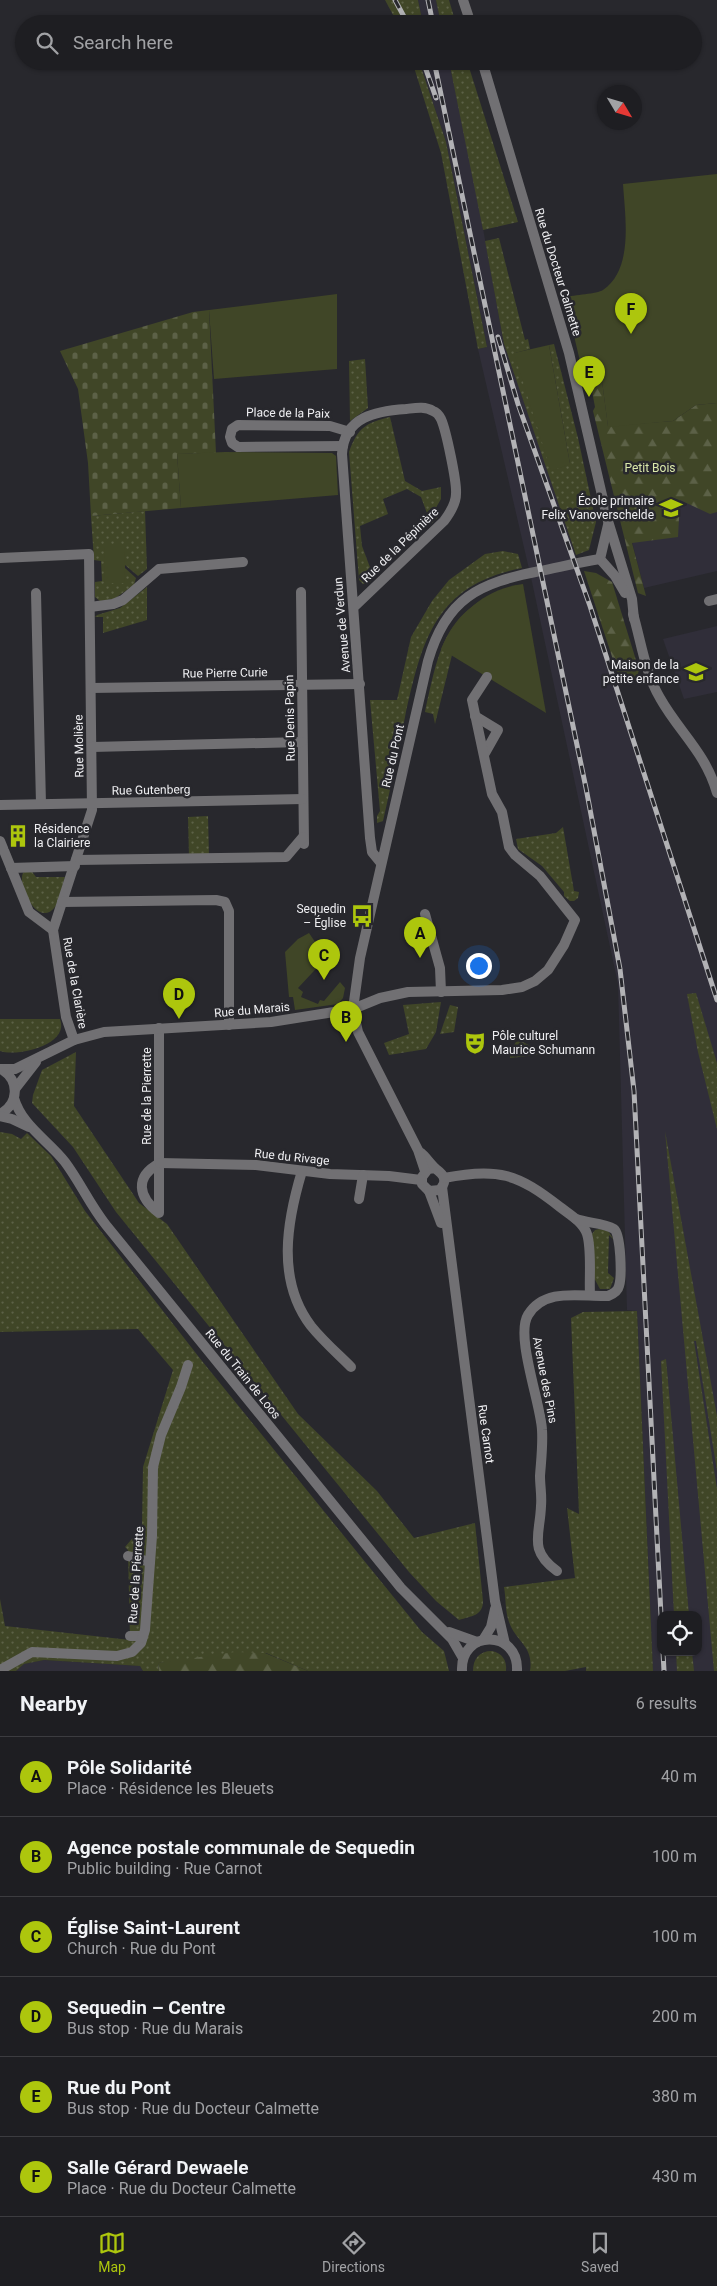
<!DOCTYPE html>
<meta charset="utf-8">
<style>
body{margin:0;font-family:Roboto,sans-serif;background:#2b2b2f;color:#f1f3f6}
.controls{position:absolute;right:15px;bottom:15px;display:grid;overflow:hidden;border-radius:10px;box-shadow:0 1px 4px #0004}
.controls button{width:45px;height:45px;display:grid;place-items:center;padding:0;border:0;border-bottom:1px solid #3c3c40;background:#1e1e22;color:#f1f3f6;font:25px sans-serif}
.compass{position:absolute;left:597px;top:85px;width:45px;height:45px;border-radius:50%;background:#1e1e22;box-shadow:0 1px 4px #0004;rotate:128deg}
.you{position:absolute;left:478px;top:965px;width:18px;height:18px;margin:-12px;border:4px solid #fff;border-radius:50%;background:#1a73e8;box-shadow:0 0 0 8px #1a73e833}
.badge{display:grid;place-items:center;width:32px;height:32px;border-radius:50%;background:#adc60d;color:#111;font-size:16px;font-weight:700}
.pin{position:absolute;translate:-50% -41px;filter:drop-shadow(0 1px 2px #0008)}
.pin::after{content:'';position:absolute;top:26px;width:18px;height:15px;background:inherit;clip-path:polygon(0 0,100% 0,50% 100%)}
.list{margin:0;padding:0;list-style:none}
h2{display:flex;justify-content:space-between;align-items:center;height:65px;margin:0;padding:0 20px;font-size:21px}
h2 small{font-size:16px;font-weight:400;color:#a1a2a5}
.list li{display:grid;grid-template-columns:32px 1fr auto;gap:15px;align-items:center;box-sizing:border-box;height:80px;padding:0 20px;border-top:1px solid #3c3c40}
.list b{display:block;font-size:19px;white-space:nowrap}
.list p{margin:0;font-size:16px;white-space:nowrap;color:#a1a2a5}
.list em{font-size:16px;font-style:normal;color:#a1a2a5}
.icon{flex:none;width:28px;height:28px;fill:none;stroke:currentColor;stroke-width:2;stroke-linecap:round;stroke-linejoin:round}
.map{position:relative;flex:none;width:717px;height:1671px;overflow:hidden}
.search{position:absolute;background:#1e1e22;box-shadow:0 1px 4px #0004;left:15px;right:15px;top:15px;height:55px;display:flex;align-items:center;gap:12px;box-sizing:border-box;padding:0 18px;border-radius:28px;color:#a1a2a5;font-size:19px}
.sheet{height:545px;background:#1e1e22}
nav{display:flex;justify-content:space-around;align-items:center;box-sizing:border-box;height:70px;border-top:1px solid #3c3c40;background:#1e1e22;font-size:14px;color:#a1a2a5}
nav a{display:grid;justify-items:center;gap:2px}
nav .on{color:#adc60d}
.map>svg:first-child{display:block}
</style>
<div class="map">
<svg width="717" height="1671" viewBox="0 0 717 1671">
<defs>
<pattern id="grass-dots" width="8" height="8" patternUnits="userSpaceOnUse" patternTransform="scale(1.25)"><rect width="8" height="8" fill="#404627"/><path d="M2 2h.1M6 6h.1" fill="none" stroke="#5c6147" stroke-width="1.8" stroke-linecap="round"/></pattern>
<pattern id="forest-firs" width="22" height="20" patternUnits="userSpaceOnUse" patternTransform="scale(1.25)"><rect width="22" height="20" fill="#404627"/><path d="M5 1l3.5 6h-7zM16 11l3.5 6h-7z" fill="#5c6147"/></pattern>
<pattern id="cemetery-stones" width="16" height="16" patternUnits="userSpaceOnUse" patternTransform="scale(1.25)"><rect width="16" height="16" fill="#404627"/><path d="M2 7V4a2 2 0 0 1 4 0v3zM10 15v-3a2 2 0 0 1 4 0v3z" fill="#5c6147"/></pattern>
</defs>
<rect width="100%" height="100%" fill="#28282d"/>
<g fill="#302e39" fill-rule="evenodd">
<polygon points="418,0 436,0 441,24 423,24"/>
<path d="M422 61H449L474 179 504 344 554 489 717 990V1671H653L637 1311 627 1310 618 984 532 582 478 349 487 347 446 142 421 67ZM661 1615H698V1652H661Z"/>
<polygon points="717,456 717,571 644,588 632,542"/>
<polygon points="717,626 717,692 684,699 663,639"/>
<polygon points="44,1660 140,1666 143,1671 16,1671 24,1664"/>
</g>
<g fill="url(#grass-dots)">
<polygon points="385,0 418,0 423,24 398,24"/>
<polygon points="436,0 449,0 456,24 441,24"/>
<polygon points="412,61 422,61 421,67 446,142 487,347 478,349 441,153"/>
<polygon points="449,61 467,61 518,222 483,230"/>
<polygon points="499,238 525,340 528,339 530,349 515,353 570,464 549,345 554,344 578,438 596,522 589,550 576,555 504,344 485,241"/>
<polygon points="365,359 368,408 350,421 349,361"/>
<path d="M390 417 405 481 422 491 441 487V499L434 511 438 517 431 524 421 497 407 489 383 499 388 514 360 526 362 546 374 578 369 583 363 584 359 580 349 452C358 427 366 423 390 417Z"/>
<polygon points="145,511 147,569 138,576 125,565 125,568 136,578 134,585 114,599 100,601 95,597 95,582 102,581 101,561 94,560 91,516"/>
<path d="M503 551 518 554 522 568C435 585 422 640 405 717 398 752 391 786 383 821L377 823V816L380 811 370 700H397L411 637 432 601 449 580 485 554Z"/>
<path d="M517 585 452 655 435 724 433 714 425 712C440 645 445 608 517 585Z"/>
<polygon points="147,587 147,620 103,633 103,617 95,617 97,615 120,608"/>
<polygon points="208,816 209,856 189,857 188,817"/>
<polygon points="563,827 574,891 579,892 578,898 574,901 570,901 564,896 564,892 542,866 518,849 516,839 556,833"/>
<path d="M30 869 36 877H65C62 886 61 899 55 907 38 929 17 885 23 873Z"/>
<polygon points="696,993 717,1063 717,1129 698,1052 687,994"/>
<polygon points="441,1002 436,1032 426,1049 389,1055 384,1043 409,1034 403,1005"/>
<polygon points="450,1005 458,1007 454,1032 440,1034"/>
<path d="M0 1019H60C70 1045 18 1057 0 1051Z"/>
<polygon points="521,1041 546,1054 510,1058 510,1051 516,1042"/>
<path d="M76 1052 74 1106 139 1203 167 1224 298 1414 377 1491 414 1538 475 1523 483 1601C483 1616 471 1616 459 1620L436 1601 409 1572 116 1212 73 1147 32 1103 33 1095 42 1070Z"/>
<polygon points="665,1131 717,1416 717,1471 696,1341 694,1341 717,1489 717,1671 714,1671"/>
<polygon points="0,1132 12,1134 21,1139 27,1133 51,1156 85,1211 202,1361 422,1632 444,1651 449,1671 308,1671 266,1653 158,1663 159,1671 143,1671 140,1666 44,1660 24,1664 16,1671 0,1671 0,1599 5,1626 130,1640 128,1550 125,1547 142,1527 143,1467 173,1370 138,1329 0,1332"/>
<polygon points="599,1229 608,1231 615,1241 609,1235 608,1273 614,1278 610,1289 600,1289 593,1276 592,1234 595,1230"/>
<path d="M637 1311 653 1671H586V1667L565 1671H530C534 1646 516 1642 509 1622 505 1612 506 1598 504 1587L575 1578 567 1508 579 1514 571 1318 583 1312Z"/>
<polygon points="666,1359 689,1615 674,1615 661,1361"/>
<path d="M492 1651C502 1653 507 1660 506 1671H473C473 1659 479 1651 492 1651Z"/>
<polygon points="676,1652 692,1652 694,1671 677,1671"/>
</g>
<g fill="url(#forest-firs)">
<polygon points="602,381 608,426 673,421 696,405 717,403 717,512 710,514 680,500 678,537 632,543 646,596 638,593 593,411 595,407 591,386 585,383"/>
<polygon points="584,571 596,573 612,582 639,670 637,677 619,678"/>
<polygon points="235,1652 265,1653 308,1671 159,1671 158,1663"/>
</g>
<polygon fill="url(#cemetery-stones)" points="209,310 216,453 177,454 181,508 91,516 88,463 78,389 60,351 193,312"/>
<g fill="#404627">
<path d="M717 174V403L696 405 673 421 608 427 602 381 585 383 565 297C574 295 597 294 603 290 634 269 625 216 623 184Z"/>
<polygon points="337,294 337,369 214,379 209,310"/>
<polygon points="549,345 570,464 551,471 514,353"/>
<polygon points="225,452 332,453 336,456 338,495 181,508 177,454"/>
<polygon points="104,546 124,546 125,583 105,583"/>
<path d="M523 584 546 713 441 649C455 615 486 588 523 584Z"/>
<polygon points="309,933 326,958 298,988 303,992 301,997 318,1004 320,1000 324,1001 340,982 345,988 343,998 338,1004 295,1010 293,997 289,997 285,952 298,939"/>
</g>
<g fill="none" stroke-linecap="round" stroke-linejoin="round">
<g stroke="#717073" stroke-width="10">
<polyline points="463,0 471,24"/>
<polyline points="482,61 569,353 608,521 632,599 634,619"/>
<polyline points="343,446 238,447 232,443 230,437 232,429 238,425 330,426 350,432"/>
<polyline points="608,525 600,559 615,576 625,593"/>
<polyline points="0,558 89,554 92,810 53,930 66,1017 74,1040"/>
<polyline points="301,592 304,844"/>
<polyline points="36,593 41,804"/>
<polyline points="709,601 717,599"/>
<polyline points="90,607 113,604 123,600 159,569 243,562"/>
<path d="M354 607 444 521C450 513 456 504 456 494 457 482 446 430 441 419 439 415 436 412 433 411 425 406 415 408 406 409 377 411 344 416 342 454L370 838 372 852 381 863"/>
<path d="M633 614C641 641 645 673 660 698 679 732 706 753 717 793"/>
<polyline points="91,688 360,684"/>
<polyline points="475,716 498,730 485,753"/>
<polyline points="92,747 302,742"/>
<polyline points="0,805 303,799"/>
<polyline points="0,841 29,912 53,930"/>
<polyline points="76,860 286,857 303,837"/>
<polyline points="11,868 75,866"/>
<polyline points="62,902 216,900 225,902 229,911 229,1025"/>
<polyline points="425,914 440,968 441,992"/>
<path d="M159 1028V1213C138 1197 134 1177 160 1163"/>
<polyline points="1,1069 15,1069 74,1040 104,1032 271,1022 353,1009 380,998 408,992 502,990 522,987 535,981 548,970 564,945 575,920 540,876 515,855 509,847 502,812 492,794 472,700 487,677"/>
<polyline points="15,1089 36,1062"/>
<path d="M14 1098C22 1126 49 1141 65 1162 80 1182 90 1205 106 1225L401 1588 452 1639 463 1658"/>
<path d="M0 1114C19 1104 20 1080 1 1069"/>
<polyline points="0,1116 12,1119 29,1127"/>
<path d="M421 1153C426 1157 431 1165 436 1169 444 1175 448 1180 440 1190L429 1191 422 1184V1177L428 1169 435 1168"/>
<polyline points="160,1163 256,1165 330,1174 389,1176 421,1180"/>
<path d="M302 1171C287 1221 276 1280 311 1326 323 1341 338 1354 351 1367"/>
<path d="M425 1171 418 1150 358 1032 353 1009 360 958 428 661C446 598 479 583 540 571 560 567 580 562 600 559"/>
<path d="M444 1178C498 1167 518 1174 560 1207 569 1214 583 1222 587 1234 592 1250 589 1277 590 1295"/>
<polyline points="442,1187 495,1601 505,1644"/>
<polyline points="429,1191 441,1223"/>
<polyline points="359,1199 363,1175"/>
<polyline points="128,1556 150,1562"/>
<path d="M557 1571C528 1550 540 1535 541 1506 542 1496 540 1486 540 1476 541 1461 543 1446 542 1430 541 1404 515 1336 528 1315 545 1287 581 1297 608 1296 613 1294 618 1291 619 1286 622 1277 621 1234 614 1229 604 1223 587 1223 576 1219"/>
<polyline points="449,1632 477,1642"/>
<polyline points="130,1636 143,1636"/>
<polyline points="483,1640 491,1627 495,1609"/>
<polyline points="0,1670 32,1652 117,1656 132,1652 141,1643 145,1630 152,1536 153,1467 161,1435 181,1387 188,1365"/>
<path d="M462 1671C460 1629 519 1629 517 1671"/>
</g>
<defs>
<g id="rail">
<polyline points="395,0 408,24"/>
<polyline points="428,0 433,24"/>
<polyline points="423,61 436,98"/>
<polyline points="434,61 586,788 620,969 634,1091 661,1615"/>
<polyline points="498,337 518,404 590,606 717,1000"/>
<polyline points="663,1652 664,1671"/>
</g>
</defs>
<use href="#rail" stroke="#b2b2b5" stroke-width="5"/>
<use href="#rail" stroke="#28282d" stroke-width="3" stroke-dasharray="9" stroke-linecap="butt"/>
</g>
<defs>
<symbol id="school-bare" viewBox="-9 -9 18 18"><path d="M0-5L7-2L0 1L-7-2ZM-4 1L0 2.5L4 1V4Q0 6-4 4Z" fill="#adc60d" stroke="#28282d" stroke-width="2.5" paint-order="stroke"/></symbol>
<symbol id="building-bare" viewBox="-9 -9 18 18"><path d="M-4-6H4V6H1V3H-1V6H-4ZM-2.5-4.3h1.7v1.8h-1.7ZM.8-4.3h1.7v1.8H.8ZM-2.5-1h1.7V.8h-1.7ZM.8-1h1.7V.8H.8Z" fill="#adc60d" stroke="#28282d" stroke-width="2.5" paint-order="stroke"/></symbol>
<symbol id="bus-bare" viewBox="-9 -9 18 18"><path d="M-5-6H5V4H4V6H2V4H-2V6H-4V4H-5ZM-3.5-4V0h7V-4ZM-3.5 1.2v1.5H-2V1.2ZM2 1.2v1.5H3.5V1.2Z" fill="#adc60d" stroke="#28282d" stroke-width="2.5" paint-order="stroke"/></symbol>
<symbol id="theatre-bare" viewBox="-9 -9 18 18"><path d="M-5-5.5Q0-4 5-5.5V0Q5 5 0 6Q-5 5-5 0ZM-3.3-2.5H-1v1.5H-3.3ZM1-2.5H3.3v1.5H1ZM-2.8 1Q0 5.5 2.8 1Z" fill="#adc60d" stroke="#28282d" stroke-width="2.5" paint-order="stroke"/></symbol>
</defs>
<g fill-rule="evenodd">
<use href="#school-bare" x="655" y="492" width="32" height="32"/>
<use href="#school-bare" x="680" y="656" width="32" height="32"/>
<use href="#building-bare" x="2" y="820" width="32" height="32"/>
<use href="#bus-bare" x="346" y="900" width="32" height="32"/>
<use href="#theatre-bare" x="459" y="1027" width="32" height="32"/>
</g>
<g text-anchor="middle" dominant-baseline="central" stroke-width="5" stroke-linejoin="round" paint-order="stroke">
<g font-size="12" fill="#efeff2" stroke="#28282d">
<text transform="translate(558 272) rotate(73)">Rue du Docteur Calmette</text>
<text transform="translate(288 413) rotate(1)">Place de la Paix</text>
<text transform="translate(400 545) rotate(-44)">Rue de la Pépinière</text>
<text transform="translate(342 625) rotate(-95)">Avenue de Verdun</text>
<text transform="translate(225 673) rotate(-1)">Rue Pierre Curie</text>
<text transform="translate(290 718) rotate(-91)">Rue Denis Papin</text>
<text transform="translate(79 746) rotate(-91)">Rue Molière</text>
<text transform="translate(393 756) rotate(-77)">Rue du Pont</text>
<text transform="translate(151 790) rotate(-1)">Rue Gutenberg</text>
<text transform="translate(75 983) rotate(80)">Rue de la Clarière</text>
<text transform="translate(252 1010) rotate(-5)">Rue du Marais</text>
<text transform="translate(147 1096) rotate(-90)">Rue de la Pierrette</text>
<text transform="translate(292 1157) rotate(6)">Rue du Rivage</text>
<text transform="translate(243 1374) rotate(51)">Rue du Train de Loos</text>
<text transform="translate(545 1380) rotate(79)">Avenue des Pins</text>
<text transform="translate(486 1434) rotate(82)">Rue Carnot</text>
<text transform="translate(136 1575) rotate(-86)">Rue de la Pierrette</text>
</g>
<g font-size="12" fill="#dae8aa" stroke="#28282d">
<text x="650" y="468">Petit Bois</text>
</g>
<g font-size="12" fill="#efeff2" stroke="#28282d" text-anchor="end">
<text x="654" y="501">École primaire<tspan x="654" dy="14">Felix Vanoverschelde</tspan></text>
<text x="679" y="665">Maison de la<tspan x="679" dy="14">petite enfance</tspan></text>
<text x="34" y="829" text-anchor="start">Résidence<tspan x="34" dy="14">la Clairiere</tspan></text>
<text x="346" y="909">Sequedin<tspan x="346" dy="14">– Église</tspan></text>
<text x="492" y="1036" text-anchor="start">Pôle culturel<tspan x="492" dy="14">Maurice Schumann</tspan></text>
</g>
</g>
</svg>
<div class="controls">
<button><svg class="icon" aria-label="locate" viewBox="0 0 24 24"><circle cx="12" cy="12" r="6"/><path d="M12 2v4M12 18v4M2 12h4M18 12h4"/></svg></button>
</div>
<svg class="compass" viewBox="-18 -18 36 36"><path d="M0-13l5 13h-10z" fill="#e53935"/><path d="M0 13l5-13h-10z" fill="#a1a2a5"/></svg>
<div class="you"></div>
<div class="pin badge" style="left:420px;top:958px">A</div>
<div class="pin badge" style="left:346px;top:1042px">B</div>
<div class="pin badge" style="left:324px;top:980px">C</div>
<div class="pin badge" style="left:179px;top:1019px">D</div>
<div class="pin badge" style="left:589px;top:397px">E</div>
<div class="pin badge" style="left:631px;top:334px">F</div>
<div class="search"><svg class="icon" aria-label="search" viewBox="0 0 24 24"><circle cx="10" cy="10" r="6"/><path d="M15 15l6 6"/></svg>Search here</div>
</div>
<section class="sheet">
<h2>Nearby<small>6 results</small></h2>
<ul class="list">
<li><span class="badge">A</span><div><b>Pôle Solidarité</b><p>Place · Résidence les Bleuets</p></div><em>40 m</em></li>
<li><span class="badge">B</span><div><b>Agence postale communale de Sequedin</b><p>Public building · Rue Carnot</p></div><em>100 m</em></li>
<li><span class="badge">C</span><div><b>Église Saint-Laurent</b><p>Church · Rue du Pont</p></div><em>100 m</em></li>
<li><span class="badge">D</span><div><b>Sequedin – Centre</b><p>Bus stop · Rue du Marais</p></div><em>200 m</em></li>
<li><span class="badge">E</span><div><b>Rue du Pont</b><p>Bus stop · Rue du Docteur Calmette</p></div><em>380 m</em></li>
<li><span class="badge">F</span><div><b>Salle Gérard Dewaele</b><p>Place · Rue du Docteur Calmette</p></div><em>430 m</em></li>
</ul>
</section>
<nav>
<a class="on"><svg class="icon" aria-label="map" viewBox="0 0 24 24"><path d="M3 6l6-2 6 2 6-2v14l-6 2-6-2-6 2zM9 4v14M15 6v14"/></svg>Map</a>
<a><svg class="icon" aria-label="directions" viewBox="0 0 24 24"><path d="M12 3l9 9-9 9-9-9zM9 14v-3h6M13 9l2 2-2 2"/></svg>Directions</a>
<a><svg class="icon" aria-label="saved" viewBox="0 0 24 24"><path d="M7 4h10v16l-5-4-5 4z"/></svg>Saved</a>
</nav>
